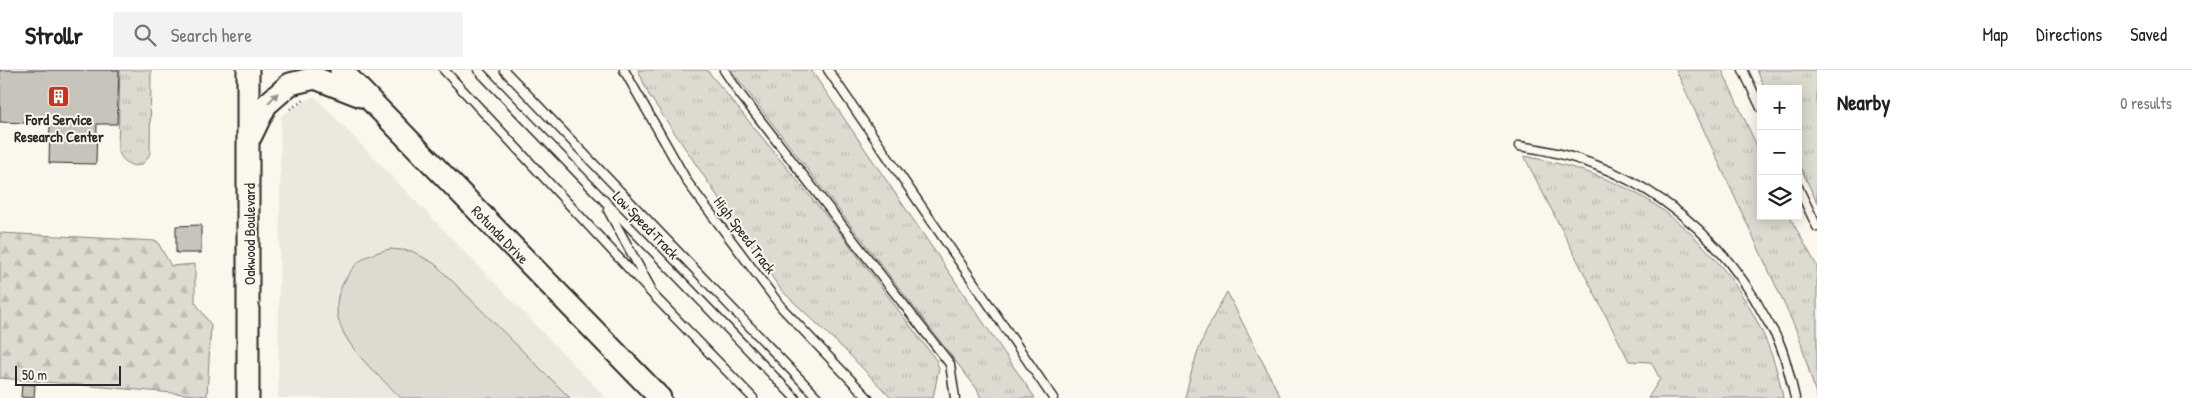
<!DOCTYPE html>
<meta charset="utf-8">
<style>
body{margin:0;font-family:"Patrick Hand",sans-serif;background:#f2f2f2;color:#202124}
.controls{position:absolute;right:15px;top:15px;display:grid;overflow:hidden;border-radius:0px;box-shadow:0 2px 12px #0003}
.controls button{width:45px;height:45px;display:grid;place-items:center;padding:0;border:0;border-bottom:1px solid #e0e0e0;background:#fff;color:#202124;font:25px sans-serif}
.scale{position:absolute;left:15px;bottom:12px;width:106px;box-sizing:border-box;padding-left:5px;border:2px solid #2b2b2b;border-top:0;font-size:14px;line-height:18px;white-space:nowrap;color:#2b2b2b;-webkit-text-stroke:4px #fbf7ec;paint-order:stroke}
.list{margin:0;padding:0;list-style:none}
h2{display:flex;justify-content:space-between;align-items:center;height:65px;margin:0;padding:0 20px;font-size:21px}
h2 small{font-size:16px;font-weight:400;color:#757577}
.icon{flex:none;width:28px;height:28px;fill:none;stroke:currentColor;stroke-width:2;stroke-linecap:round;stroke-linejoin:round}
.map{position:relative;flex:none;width:1817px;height:328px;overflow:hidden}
header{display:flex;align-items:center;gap:30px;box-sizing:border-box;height:70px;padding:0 25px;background:#fff;border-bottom:1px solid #e0e0e0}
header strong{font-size:24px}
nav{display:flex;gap:28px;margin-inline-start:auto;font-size:18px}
.search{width:350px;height:45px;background:#f2f2f2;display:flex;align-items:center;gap:12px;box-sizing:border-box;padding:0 18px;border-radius:0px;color:#757577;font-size:19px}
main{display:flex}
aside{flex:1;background:#fff}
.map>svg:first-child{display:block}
</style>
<header>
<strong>Strollr</strong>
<div class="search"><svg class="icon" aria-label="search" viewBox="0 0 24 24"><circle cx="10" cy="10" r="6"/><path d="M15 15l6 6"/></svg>Search here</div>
<nav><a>Map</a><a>Directions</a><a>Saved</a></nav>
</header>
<main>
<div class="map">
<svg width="1817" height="328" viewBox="0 0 1817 328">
<defs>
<pattern id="grass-tufts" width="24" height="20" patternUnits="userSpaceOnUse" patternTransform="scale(1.25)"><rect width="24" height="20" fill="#dddad0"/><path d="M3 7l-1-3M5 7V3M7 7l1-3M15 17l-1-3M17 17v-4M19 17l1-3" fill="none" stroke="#bebbb3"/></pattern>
<pattern id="forest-firs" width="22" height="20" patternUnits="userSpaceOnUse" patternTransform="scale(1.25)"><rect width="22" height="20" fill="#dddad0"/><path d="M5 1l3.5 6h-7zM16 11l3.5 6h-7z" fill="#bebbb3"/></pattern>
</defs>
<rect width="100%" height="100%" fill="#fbf7ec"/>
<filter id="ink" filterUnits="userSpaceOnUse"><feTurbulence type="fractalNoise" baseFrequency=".02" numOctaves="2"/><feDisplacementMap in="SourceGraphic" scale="10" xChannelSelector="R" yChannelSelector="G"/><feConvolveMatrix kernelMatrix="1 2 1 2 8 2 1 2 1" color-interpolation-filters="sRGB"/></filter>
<g filter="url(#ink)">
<polygon fill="#ebe8de" points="314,26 606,328 278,328 281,46"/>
<g fill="url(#grass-tufts)" stroke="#84827e">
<path d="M120 0H151L150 82C144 103 124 98 118 80Z"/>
<polygon points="638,0 707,0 845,169 936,290 939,298 933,328 891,328 847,282 781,220 649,25"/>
<polygon points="731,0 811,0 1035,328 981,328 977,319"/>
<polygon points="1676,0 1722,0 1761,85 1761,146 1789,146 1817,196 1817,328 1799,266"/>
<polygon points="1757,0 1817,0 1817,133 1798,92 1798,19 1765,19"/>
<path d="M1524 86C1560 93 1593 102 1626 118 1703 156 1769 243 1783 328H1648L1660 309 1651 292 1629 291Z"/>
<path d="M1227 222 1281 328H1185C1194 286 1205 260 1227 222Z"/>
</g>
<polygon fill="url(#forest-firs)" stroke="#84827e" points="0,163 157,171 171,196 195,194 195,232 211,255 207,326 0,308"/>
<path fill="#dddad0" stroke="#84827e" d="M390 179 412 181 435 194 570 328H401C372 298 316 257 345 210 358 188 366 185 390 179Z"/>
<g fill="#c7c4bc" stroke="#2b2b2b">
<polygon points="0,0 119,0 117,54 97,54 96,94 49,93 50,54 0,52"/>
<polygon points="201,155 201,183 176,183 176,156"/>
<polygon points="22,314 35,315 34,328 21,327"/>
</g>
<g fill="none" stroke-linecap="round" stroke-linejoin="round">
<defs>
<g id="service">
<polyline points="444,0 656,228 753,328"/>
<polyline points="478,0 795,328"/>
<polyline points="504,0 818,328"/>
<polyline points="624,0 688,113 782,238 868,328"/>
<polyline points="724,0 740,24 950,294 955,328"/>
<polyline points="828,0 1053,328"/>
<polyline points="1743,0 1761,38"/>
<path d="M1519 76C1626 90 1714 151 1765 247 1770 256 1777 266 1781 277 1787 293 1791 311 1795 328"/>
<polyline points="1798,117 1817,157"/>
<polyline points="608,140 650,217"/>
</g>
<g id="secondary">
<path id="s1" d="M341 0 660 328"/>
<polyline points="251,66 266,35 290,14 315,8 361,26"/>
<polyline points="248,328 248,0"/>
</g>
</defs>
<use href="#service" stroke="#2b2b2b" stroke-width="11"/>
<use href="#secondary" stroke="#2b2b2b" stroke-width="25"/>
<polyline stroke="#2b2b2b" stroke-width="2.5" stroke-dasharray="1 4" stroke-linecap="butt" points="290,39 306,29"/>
<use href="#service" stroke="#fbf7ec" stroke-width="8"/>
<use href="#secondary" stroke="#fbf7ec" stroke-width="21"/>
</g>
<defs><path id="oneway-solid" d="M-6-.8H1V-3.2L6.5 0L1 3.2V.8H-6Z" transform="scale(1.25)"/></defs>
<use fill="#93918c" href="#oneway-solid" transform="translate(273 28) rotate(-46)"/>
</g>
<defs>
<symbol id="building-square" viewBox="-11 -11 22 22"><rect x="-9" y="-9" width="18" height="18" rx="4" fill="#c8321e" stroke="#fbf7ec"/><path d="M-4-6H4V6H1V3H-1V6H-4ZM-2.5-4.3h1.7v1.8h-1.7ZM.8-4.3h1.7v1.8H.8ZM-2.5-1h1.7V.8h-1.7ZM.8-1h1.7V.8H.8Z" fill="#fff"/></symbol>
</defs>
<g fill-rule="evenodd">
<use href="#building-square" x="46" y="14" width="25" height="25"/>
</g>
<g text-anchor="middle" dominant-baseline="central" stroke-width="4" stroke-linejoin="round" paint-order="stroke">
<g font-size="15" font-weight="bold" fill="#2b2b2b" stroke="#fbf7ec">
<text x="59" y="49">Ford Service<tspan x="59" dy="17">Research Center</tspan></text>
</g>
<g font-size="15" fill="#2b2b2b" stroke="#fbf7ec">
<text transform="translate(646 155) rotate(46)">Low Speed Track</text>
<text transform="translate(249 164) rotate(-90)">Oakwood Boulevard</text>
<text stroke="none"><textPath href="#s1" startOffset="229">Rotunda Drive</textPath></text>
<text transform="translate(745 165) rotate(53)">High Speed Track</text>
</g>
</g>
</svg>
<div class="controls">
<button>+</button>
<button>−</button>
<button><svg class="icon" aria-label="layers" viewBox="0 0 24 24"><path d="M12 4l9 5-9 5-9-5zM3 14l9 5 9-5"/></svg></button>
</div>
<div class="scale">50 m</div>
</div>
<aside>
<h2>Nearby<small>0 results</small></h2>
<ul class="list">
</ul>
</aside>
</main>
